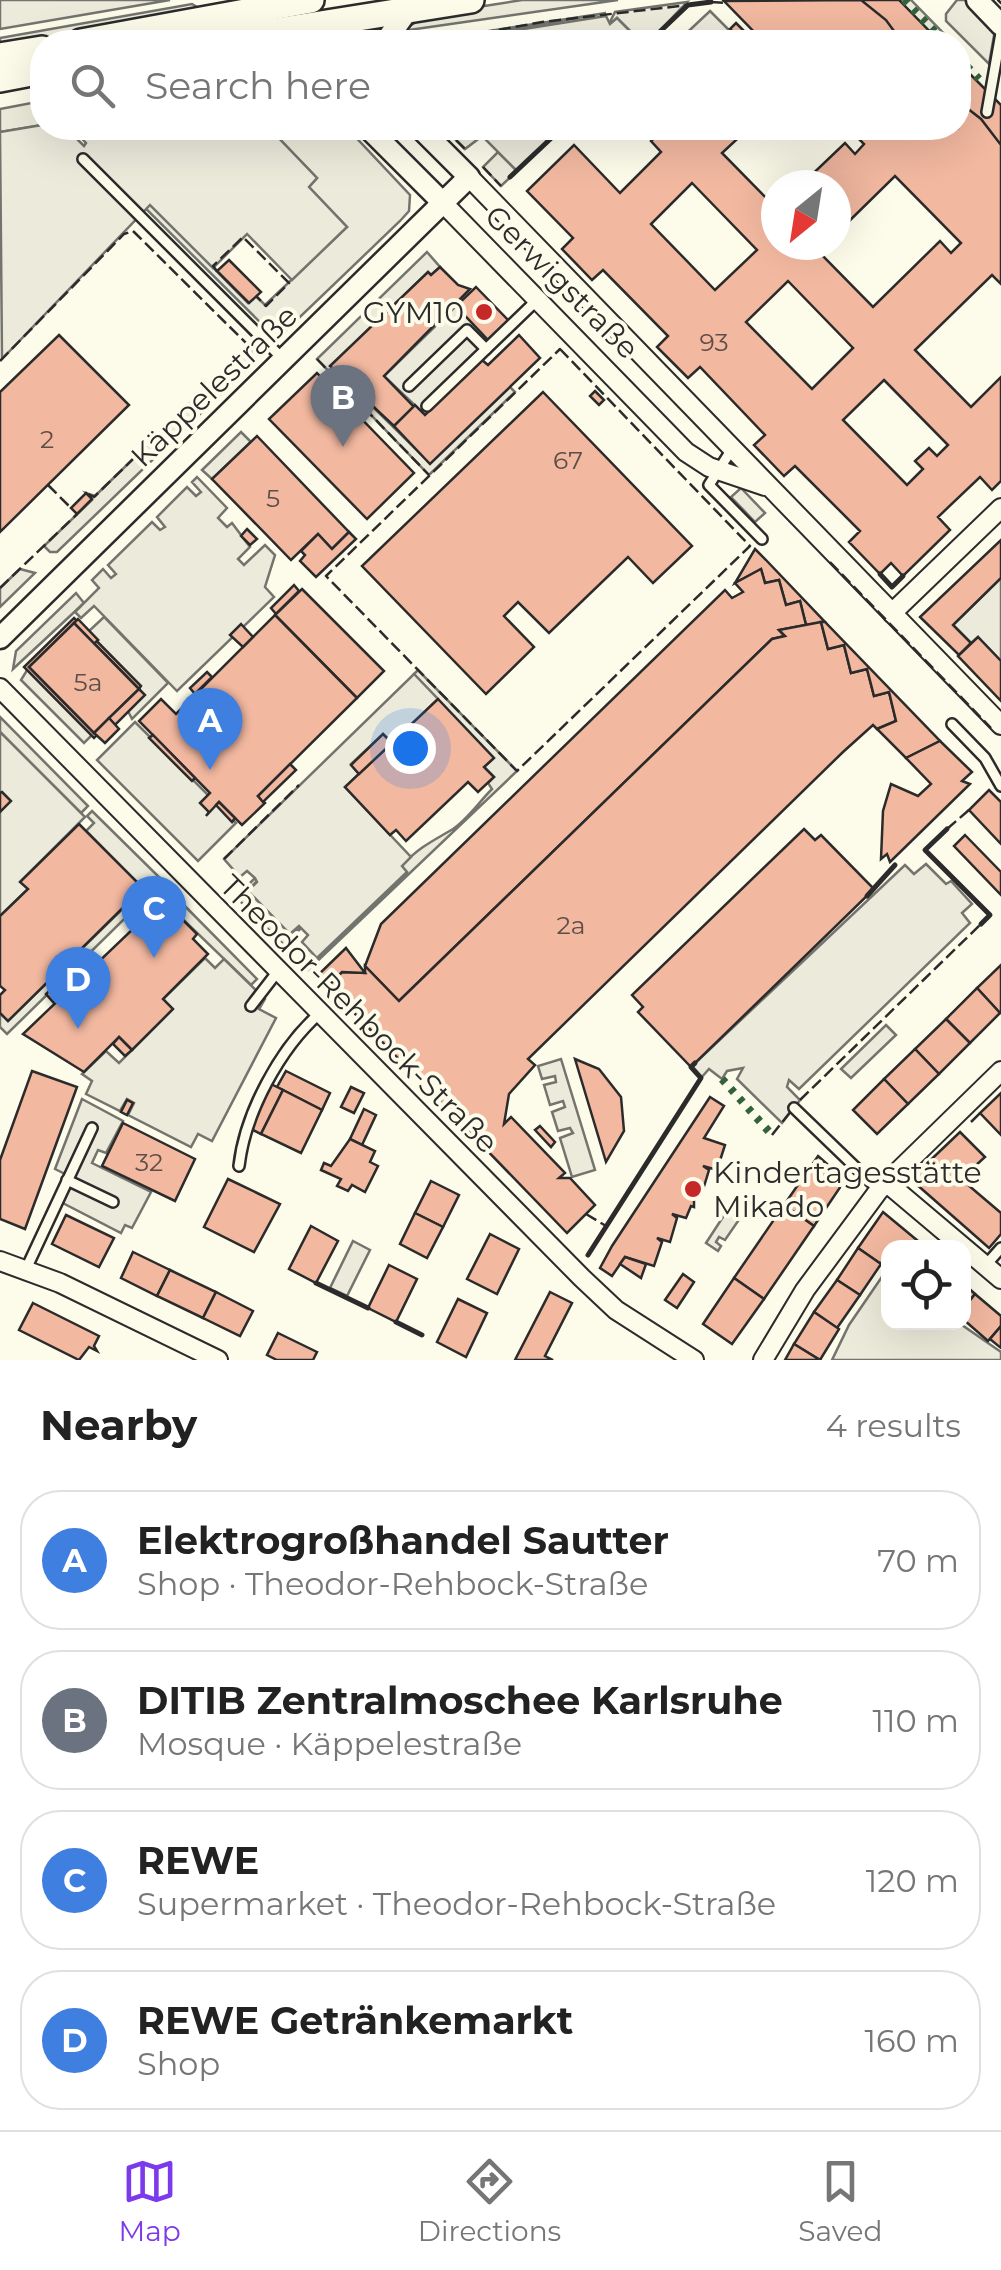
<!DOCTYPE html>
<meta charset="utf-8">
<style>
body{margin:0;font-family:Montserrat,sans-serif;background:#f6f6f6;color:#222}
.controls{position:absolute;right:30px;bottom:30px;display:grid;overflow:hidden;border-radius:20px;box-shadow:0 10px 40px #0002}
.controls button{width:90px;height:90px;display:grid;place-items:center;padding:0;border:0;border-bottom:2px solid #e0e0e0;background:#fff;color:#222;font:50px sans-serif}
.compass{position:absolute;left:761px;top:170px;width:90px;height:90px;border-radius:50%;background:#fff;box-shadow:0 10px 40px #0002;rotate:210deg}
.you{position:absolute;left:410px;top:748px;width:35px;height:35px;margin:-25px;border:8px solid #fff;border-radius:50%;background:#1a73e8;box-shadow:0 0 0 15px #1a73e833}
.badge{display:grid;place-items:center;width:65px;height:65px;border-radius:50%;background:#7c3aed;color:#fff;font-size:32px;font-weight:700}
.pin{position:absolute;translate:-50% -82px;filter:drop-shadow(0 2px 5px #0008)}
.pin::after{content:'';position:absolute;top:52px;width:35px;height:30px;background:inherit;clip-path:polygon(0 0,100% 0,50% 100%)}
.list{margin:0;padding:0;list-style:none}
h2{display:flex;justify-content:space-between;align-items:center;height:130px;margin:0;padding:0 40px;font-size:42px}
h2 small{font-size:32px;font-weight:400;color:#767676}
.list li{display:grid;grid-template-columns:65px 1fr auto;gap:30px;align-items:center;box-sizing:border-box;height:140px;margin:0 20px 20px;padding:0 20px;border:2px solid #e0e0e0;border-radius:40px}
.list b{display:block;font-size:38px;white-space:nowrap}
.list p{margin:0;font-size:32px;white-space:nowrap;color:#767676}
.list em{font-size:32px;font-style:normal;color:#767676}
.icon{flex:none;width:55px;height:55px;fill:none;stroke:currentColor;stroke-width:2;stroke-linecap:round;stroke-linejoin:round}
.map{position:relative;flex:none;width:1001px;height:1360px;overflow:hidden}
.search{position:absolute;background:#fff;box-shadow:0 10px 40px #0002;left:30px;right:30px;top:30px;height:110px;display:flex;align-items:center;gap:25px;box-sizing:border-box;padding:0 35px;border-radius:40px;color:#767676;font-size:38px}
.sheet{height:770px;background:#fff}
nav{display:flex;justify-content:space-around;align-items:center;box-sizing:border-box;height:140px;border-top:2px solid #e0e0e0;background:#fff;font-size:28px;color:#767676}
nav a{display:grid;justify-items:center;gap:5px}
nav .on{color:#7c3aed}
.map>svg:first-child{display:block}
</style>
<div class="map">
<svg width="1001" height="1360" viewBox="0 0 1001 1360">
<rect width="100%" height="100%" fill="#fdfbea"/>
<g fill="#ecebdb" stroke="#74746e" stroke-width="2.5">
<polygon points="0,0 170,0 0,29"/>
<polygon points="522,0 618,0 402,31 427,15"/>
<polygon points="897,0 911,0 952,42 938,42"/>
<polygon points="957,0 966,0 995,30 989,64 946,21 946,14"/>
<polygon points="687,2 649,42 641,42 617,18 608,26 615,12"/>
<polygon points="192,4 202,10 0,49 0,38"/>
<polygon points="606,13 442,42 417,42"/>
<polygon points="42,101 42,125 0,132 0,109"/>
<polygon points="269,128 347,128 410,195 409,211 400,221 277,339 114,177 119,172 248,303 256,296 265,305 347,227 309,187 317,178"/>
<polygon points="444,128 475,128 481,134 488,128 490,130 465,149"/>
<polygon points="498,152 517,171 501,186 483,167"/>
<polygon points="427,252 440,267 431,275 428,272 331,366 430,463 510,387 515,392 429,475 317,359"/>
<polygon points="249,346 256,360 57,552 50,552 44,546 92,500 86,493 95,496"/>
<polygon points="241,432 251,442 212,479 202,470"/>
<polygon points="20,569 35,573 0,607 0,588"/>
<polygon points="76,593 84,603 13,669 16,651"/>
<polygon points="104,617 168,683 132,719 94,644 98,640 89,631"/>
<polygon points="29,667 94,733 84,743 21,680"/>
<path d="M418 670 517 771 308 970 298 960 309 949 318 957 407 873 401 866C421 846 431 842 453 829 467 820 480 801 492 789L488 783 494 777 484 767 493 759 414 674Z"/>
<polygon points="0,717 88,806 81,813 0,732"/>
<polygon points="92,811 163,881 7,1034 0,1027 0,1013 8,1021 143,889 86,831 94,823 87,816"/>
<polygon points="255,878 257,881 248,890 291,933 301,928 285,946 236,897"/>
<polygon points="172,893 257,979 251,985 164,901"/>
<polygon points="886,1025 896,1035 851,1078 841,1069"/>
<polygon points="738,1194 747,1208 725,1240 719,1237 716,1242 721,1246 718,1251 706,1243"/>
<polygon points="353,1241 370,1250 347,1296 330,1288"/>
<polygon points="888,1268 888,1322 959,1323 1001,1352 1001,1360 832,1360 849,1325"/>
</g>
<g fill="#eceadb" stroke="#74746e" stroke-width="2.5">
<polygon points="710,11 741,42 677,42"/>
<polygon points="606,16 610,24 617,18 641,42 442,42"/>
<polygon points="42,125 66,128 84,146 86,143 78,134 85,128 269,128 317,178 309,187 347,227 292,280 247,234 213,268 150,205 2,359 0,132"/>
<polygon points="490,128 535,128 548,141 517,171 483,137"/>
<polygon points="456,306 495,347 425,415 384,376"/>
<polygon points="197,477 227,508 218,518 227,527 232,523 250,547 238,559 244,565 265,545 275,555 265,587 274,597 177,691 94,606 81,618 75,612 99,588 92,580 103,569 111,578 116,574 108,565 152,522 160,530 165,527 157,517 187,487 196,496 201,492 192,482"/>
<polygon points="741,488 765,513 755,522 731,497"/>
<polygon points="1001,578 1001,661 978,637 971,643 953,625"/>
<polygon points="414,674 438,699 392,743 383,734 351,764 359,774 345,787 411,857 402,866 407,872 317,958 302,942 308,935 299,926 290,934 248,891 257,882 255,878 247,871 240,877 224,859"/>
<polygon points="135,722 236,823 198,861 97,760"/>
<polygon points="0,732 85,817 21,881 28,889 0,916"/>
<polygon points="926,864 946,884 951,881 972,904 962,913 970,923 799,1089 789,1080 787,1087 800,1100 782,1123 737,1079 743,1068 727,1071 722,1079 709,1069 701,1078 691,1067 905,865 914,874"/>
<polygon points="205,958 215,968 224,959 265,999 259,1009 276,1018 212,1141 198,1134 191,1147 128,1115 134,1103 127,1099 120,1111 86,1094 92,1081 82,1074 106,1051 119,1063 172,1010 163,999"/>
<polygon points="561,1059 595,1170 572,1177 560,1138 573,1133 570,1128 558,1131 552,1112 565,1107 563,1101 550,1105 544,1085 556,1082 555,1076 542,1079 538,1066"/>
<polygon points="82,1099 123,1121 106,1153 98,1150 92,1163 151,1192 132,1228 125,1225 121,1233 55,1199 67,1175 55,1169"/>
</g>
<g fill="#f2b8a0" stroke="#2b2b2b" stroke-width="2.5" fill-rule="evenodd">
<polygon points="861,0 899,0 940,42 902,42"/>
<polygon points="861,0 886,20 902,42 764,42 724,1"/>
<polygon points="736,23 749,36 743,42 730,29"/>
<polygon points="958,62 1001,105 1001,145 958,101"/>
<path d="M958 101 981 119 1001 145V284L992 275 915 350 971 407 1001 377V481L992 490 980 477 938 517 950 530 903 576 891 563 880 574 849 542 860 531 795 466 784 476 754 445 765 435 700 367 688 378 657 347 668 336 603 270 592 280 562 249 573 238 527 191 574 145 620 193 661 152 651 141 665 128H749L722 153 776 208V245H825L818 251 873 307 940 241 951 253 961 243 895 176 836 234V185H801L845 143 855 154 864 144 848 128H958ZM692 183 757 250 715 290 651 224ZM788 281 853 348 812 389 746 322ZM884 380 948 445 937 456 929 448 915 461 923 469 907 485 843 420Z"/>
<polygon points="229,260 261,292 249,303 217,271"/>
<polygon points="440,267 458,285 470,289 384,376 414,407 394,426 330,366 428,272 431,275"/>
<polygon points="476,287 509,321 489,341 456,306"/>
<polygon points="59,335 129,405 0,532 0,392"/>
<polygon points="519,335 540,358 430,464 394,426 415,405 425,415 482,360 488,365"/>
<polygon points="317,373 414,473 367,519 269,419"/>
<polygon points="595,391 604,400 599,405 590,396"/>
<polygon points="543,392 692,546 653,583 628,557 549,633 518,602 504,616 534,647 486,694 362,566"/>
<polygon points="257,436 349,532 332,549 318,534 291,560 212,479"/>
<polygon points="86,493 92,499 77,514 71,508"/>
<polygon points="247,529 257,539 250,545 241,536"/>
<polygon points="349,532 356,539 316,577 300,561 305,555 301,551 318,534 332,549"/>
<polygon points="1001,540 1001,578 953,625 971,643 959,655 920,617"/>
<polygon points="755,549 766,560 825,622 806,625 800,601 786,605 779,580 765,583 761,569 735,583"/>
<polygon points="761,569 765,583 779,580 786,605 800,601 806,625 779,630 785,636 772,639 399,1001 365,966 381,924 725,590 732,598 743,592 735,583"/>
<polygon points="294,585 299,591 276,614 271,608"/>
<polygon points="302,589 384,671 357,698 275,615"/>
<polygon points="275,615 357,698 258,796 265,803 242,825 219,802 206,816 209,812 200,803 210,793 139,721 161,699 176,714"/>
<polygon points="74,618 141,686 139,689 74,623 29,667 94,733 109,718 111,721 94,738 24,667"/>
<polygon points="78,619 98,640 94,644 74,623"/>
<polygon points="821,622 828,649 844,645 851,673 867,669 874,696 889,692 896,721 877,729 873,725 843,752 528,1059 535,1065 509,1094 504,1124 511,1117 565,1173 559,1178 570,1178 595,1205 567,1233 328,986 342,972 365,973 365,966 399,1001 772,639 785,636 779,630"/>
<polygon points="821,622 825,622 940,741 906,758 877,729 896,721 889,692 874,696 867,669 851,673 844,645 828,649"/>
<polygon points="74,623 139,689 94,733 29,667"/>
<polygon points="241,624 253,637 243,647 230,635"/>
<polygon points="978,637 1001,661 1001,701 958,656"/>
<polygon points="207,672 212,677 195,694 190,688"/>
<polygon points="139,689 145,695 115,725 109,718"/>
<polygon points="438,699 494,758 484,767 494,777 478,792 468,782 406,841 396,830 390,835 345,787"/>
<polygon points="109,718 119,729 105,743 94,733"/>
<polygon points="383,734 392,743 359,774 351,765"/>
<polygon points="153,735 195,778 192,781 149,738"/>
<polygon points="940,741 972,772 962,781 970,784 890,862 887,854 881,859 883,811 891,784 918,796 931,784 906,758"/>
<polygon points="290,764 296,770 263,802 258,796"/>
<polygon points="989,790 1001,802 1001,844 969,810"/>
<polygon points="2,792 11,801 0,812 0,793"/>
<polygon points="219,802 235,818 232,822 216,805"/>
<polygon points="79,824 143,888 8,1021 0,1013 0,995 5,990 0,986 0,916 28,889 20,882"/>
<polygon points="804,829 815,840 821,835 874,889 691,1067 638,1012 643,1007 632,995"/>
<polygon points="965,835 1001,872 1001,895 954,846"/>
<polygon points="159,904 165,911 170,907 197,934 193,939 208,954 163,999 173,1009 132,1050 119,1037 84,1072 23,1034"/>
<polygon points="346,948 365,973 342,972 328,986 318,975"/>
<polygon points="80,961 91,972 54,1003 46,994"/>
<polygon points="1001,965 1001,1013 1000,1013 977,988"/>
<polygon points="977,988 1000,1013 970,1043 946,1019"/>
<polygon points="946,1019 970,1043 939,1074 915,1049"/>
<polygon points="119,1037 132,1050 125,1056 113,1044"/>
<polygon points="915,1049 939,1074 908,1104 884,1079"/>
<polygon points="575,1059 599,1069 621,1097 624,1131 606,1162"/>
<polygon points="32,1071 77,1087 25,1229 0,1219 0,1160"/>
<polygon points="286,1071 330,1093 322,1110 277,1087"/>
<polygon points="884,1079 908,1104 877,1134 853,1110"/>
<polygon points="269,1083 283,1090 261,1134 247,1127"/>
<polygon points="351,1087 364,1093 354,1113 341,1107"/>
<polygon points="283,1090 322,1110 301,1153 261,1134"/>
<polygon points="1001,1093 1001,1135 980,1113"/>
<polygon points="710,1097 724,1106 704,1138 725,1145 717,1170 703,1166 709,1170 702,1193 687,1188 694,1194 694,1207 691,1206 686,1218 672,1214 677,1218 670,1242 657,1238 662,1242 654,1266 625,1257 612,1276 600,1268 612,1246"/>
<polygon points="127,1100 133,1103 127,1115 121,1112"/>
<polygon points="364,1109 376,1115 362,1145 350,1139"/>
<polygon points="123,1123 195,1159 175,1201 102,1166"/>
<polygon points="540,1126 555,1142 551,1147 535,1130"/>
<polygon points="960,1132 985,1157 961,1179 1001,1213 1001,1234 989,1248 915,1183 918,1172"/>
<polygon points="350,1139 375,1151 370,1162 378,1166 365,1192 352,1185 348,1191 337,1186 341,1179 321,1170 324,1163 331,1166"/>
<polygon points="818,1156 845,1180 814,1226 784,1205"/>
<polygon points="228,1179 280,1204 254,1252 204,1227"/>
<polygon points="431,1181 459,1195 443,1227 415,1213"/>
<polygon points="784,1205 814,1226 764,1299 734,1278"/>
<polygon points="883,1212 918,1241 913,1248 888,1248 881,1264 858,1248"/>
<polygon points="415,1213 443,1227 427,1258 400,1244"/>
<polygon points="66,1215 114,1238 99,1267 52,1244"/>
<polygon points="311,1226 338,1241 316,1283 289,1269"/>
<polygon points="490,1234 519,1249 497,1294 467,1279"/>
<polygon points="858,1248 881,1264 860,1295 837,1280"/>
<polygon points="133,1252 170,1270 157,1296 121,1278"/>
<polygon points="625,1257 646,1264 641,1278 620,1264"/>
<polygon points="389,1265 417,1279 396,1322 368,1308"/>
<polygon points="170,1270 216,1292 203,1318 157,1296"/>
<polygon points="683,1274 694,1282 677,1308 665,1300"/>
<polygon points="734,1278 764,1299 732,1344 703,1324"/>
<polygon points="837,1280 860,1295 837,1328 814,1312"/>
<polygon points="964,1284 975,1294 964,1308"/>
<polygon points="216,1292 253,1311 240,1336 203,1318"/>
<polygon points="550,1292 572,1303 545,1356 553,1360 515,1360"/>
<polygon points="975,1294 1001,1316 1001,1326 988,1341 964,1320 964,1308"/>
<polygon points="458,1299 487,1313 466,1357 437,1342"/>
<polygon points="33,1303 99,1336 94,1346 97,1351 89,1347 79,1360 19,1330"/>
<polygon points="814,1312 839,1329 820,1360 794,1344"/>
<polygon points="1001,1326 1001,1348 990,1339"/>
<polygon points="278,1333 317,1352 313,1360 277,1360 267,1355"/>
<polygon points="794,1344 820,1360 785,1360"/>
</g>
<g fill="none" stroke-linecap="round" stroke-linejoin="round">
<defs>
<g id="service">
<polyline points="987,112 1001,33"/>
<polyline points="83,159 282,358"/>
<polyline points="409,386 467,330 486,349"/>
<polyline points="427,406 538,299"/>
<polyline points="734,446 709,485 762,539"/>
<polyline points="952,724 985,758 1001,786"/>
<polyline points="251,1006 278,971"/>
<polyline points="794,1108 879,1190"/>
<path d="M239 1166C245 1113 280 1048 320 1013"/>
<polyline points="67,1180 113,1202"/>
<polyline points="985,1266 1001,1248"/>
<polyline points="26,1269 92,1128"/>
</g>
<g id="minor">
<polyline points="469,177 1001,725"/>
<polyline points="443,203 686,452 709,467 765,486"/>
<polyline points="892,613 1001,508"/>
<polyline points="0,688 582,1278 616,1310 694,1360"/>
<polyline points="886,1182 1001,1279"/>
<polyline points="0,1261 60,1283 218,1360"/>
<polyline points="763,1360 805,1290 879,1190 1001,1071"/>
</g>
<g id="tertiary">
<polyline points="977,0 1001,25"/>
<polyline points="385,42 408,10"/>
<polyline points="368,128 443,203"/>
<polyline points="0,638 469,177 420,128"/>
</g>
<g id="primary">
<polyline points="81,42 311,0"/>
<polyline points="208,42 471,0"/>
<polyline points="0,56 42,49"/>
<polyline points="0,79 42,71"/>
</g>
</defs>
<use href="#service" stroke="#2b2b2b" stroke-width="14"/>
<use href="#minor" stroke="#2b2b2b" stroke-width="22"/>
<use href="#tertiary" stroke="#2b2b2b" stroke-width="25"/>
<use href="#primary" stroke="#2b2b2b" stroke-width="30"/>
<use href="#service" stroke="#fdfbea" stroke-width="9"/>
<use href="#minor" stroke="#fdfbea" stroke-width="18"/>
<use href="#tertiary" stroke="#fdfbea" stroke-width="20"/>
<use href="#primary" stroke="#fdfbea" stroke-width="25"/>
<polyline stroke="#2b2b2b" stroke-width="2.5" points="998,0 1001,3"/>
<g stroke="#34623c" stroke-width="8" stroke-dasharray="5 8" stroke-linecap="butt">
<polyline points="904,0 945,42"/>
<polyline points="958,57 979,79"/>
<polyline points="722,1079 772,1135"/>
</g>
<g stroke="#2b2b2b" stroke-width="2.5" stroke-dasharray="12 5" stroke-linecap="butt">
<polyline points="711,2 726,3"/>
<polyline points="432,42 542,22 688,5"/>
<polyline points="444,128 465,149"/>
<polyline points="483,167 501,186"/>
<polyline points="217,271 213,266 243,237 289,283 266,306 256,296"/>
<polygon points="560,349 750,546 517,771 326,576"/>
<polyline points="317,359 429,475"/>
<polyline points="0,361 124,234 133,231 249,346 94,497 86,493"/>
<polyline points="48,485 71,508"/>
<polyline points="830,562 991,728"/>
<polyline points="0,588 77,514"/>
<polyline points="947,829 969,810"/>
<polyline points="224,859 299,785"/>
<polyline points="800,1100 981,924"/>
<polyline points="971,1122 980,1113"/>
<polyline points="772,1135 791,1111"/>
<polyline points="586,1214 606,1226"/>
</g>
<g stroke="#2b2b2b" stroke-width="5">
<polyline points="649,42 688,5 711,2"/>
<polyline points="510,177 562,128"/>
<polyline points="880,574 892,587 903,576"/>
<polyline points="947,829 925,850 990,915 981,924"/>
<polyline points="867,896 895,865"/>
<polyline points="588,1255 701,1078 691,1067 695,1063"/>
<polyline points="316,1283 368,1308"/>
<polyline points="396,1322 422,1335"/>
</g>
</g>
<g fill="#c62828" stroke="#fdfbea" stroke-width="4">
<circle cx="484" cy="312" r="10"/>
<circle cx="693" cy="1189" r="10"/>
</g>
<g text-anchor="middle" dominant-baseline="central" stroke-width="8" stroke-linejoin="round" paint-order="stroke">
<g font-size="25" fill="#5d4e48">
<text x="714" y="342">93</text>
<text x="47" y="439">2</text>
<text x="568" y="460">67</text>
<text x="273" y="498">5</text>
<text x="88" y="682">5a</text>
<text x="571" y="925">2a</text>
<text x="149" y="1162">32</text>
</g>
<g font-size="30" fill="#2b2b2b" stroke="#fdfbea">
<text transform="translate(562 282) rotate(45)">Gerwigstraße</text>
<text transform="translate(214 386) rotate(-44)">Käppelestraße</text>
<text transform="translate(359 1014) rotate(45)">Theodor-Rehbock-Straße</text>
</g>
<g font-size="30" fill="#2b2b2b" stroke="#fdfbea" text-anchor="end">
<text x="464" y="312">GYM10</text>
<text x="713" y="1172" text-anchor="start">Kindertagesstätte<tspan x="713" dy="34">Mikado</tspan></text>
</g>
</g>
</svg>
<div class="controls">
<button><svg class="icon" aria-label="locate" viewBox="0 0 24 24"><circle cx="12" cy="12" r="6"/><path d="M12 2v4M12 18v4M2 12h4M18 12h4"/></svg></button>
</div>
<svg class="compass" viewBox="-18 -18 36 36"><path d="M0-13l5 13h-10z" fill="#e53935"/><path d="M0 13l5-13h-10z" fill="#767676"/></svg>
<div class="you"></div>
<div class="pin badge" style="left:210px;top:770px;background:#3f7fe0">A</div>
<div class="pin badge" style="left:343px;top:447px;background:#6b7280">B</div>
<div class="pin badge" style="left:154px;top:958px;background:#3f7fe0">C</div>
<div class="pin badge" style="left:78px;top:1029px;background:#3f7fe0">D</div>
<div class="search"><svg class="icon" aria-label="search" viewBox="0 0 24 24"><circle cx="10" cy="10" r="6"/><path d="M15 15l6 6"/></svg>Search here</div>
</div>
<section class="sheet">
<h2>Nearby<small>4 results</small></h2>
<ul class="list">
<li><span class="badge" style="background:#3f7fe0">A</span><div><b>Elektrogroßhandel Sautter</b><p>Shop · Theodor-Rehbock-Straße</p></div><em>70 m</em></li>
<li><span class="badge" style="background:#6b7280">B</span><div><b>DITIB Zentralmoschee Karlsruhe</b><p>Mosque · Käppelestraße</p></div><em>110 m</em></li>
<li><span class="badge" style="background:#3f7fe0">C</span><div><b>REWE</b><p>Supermarket · Theodor-Rehbock-Straße</p></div><em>120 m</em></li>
<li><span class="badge" style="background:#3f7fe0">D</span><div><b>REWE Getränkemarkt</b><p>Shop</p></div><em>160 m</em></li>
</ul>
</section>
<nav>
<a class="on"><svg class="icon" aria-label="map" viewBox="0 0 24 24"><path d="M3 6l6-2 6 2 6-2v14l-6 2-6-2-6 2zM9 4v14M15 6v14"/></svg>Map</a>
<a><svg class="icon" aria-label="directions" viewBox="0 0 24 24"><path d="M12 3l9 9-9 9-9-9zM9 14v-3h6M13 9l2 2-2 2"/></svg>Directions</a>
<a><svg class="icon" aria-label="saved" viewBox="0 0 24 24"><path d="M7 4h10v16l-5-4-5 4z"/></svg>Saved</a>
</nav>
